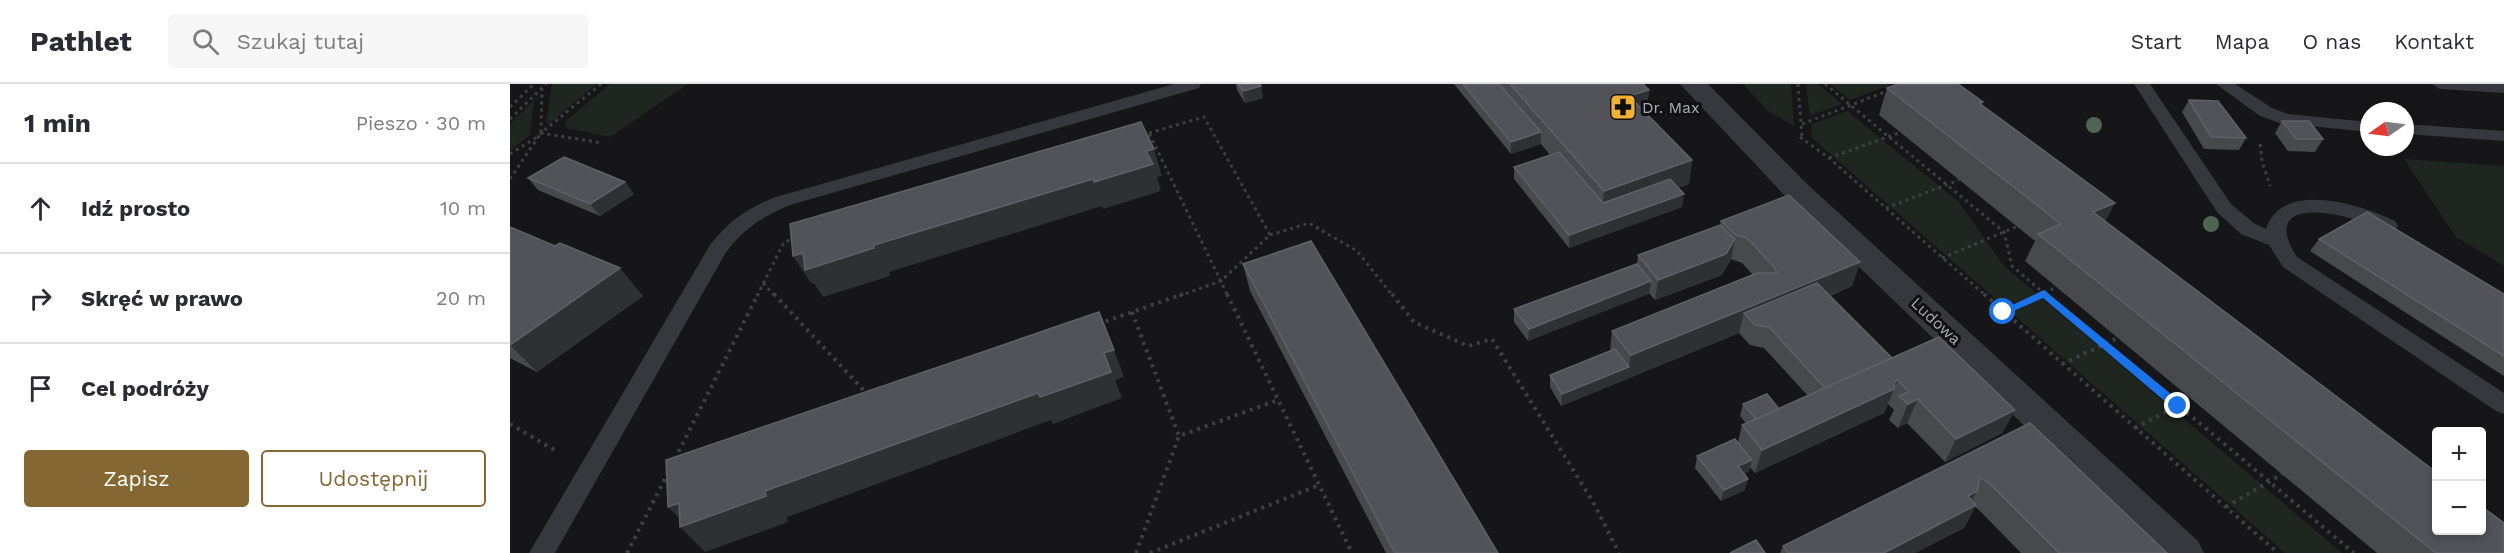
<!DOCTYPE html>
<html lang="pl">
<meta charset="utf-8">
<style>
body{margin:0;font-family:"Work Sans",sans-serif;background:#f7f7f7;color:#2b2b33}
.controls{position:absolute;right:18px;bottom:18px;display:grid;overflow:hidden;border-radius:6px;box-shadow:0 3px 9px #0003}
.controls button{width:54px;height:54px;display:grid;place-items:center;padding:0;border:0;border-bottom:2px solid #e1e1e2;background:#fff;color:#2b2b33;font:30px sans-serif}
.compass{position:absolute;left:1850px;top:18px;width:54px;height:54px;border-radius:50%;background:#fff;box-shadow:0 3px 9px #0003;rotate:256deg}
.stop{position:absolute;width:18px;height:18px;margin:-14px;border:4px solid #1a73e8;border-radius:50%;background:#fff}
.stop.end{background:#1a73e8;border-color:#fff;box-shadow:0 2px 6px #0008}
.list{margin:0;padding:0;list-style:none}
h2{display:flex;justify-content:space-between;align-items:center;height:78px;margin:0;padding:0 24px;font-size:26px}
h2 small{font-size:20px;font-weight:400;color:#7c7c81}
.list li{display:grid;grid-template-columns:39px 1fr auto;gap:18px;align-items:center;box-sizing:border-box;height:90px;padding:0 24px;border-top:2px solid #e1e1e2}
.list b{display:block;font-size:22px;white-space:nowrap}
.list em{font-size:20px;font-style:normal;color:#7c7c81}
.actions{display:flex;gap:12px;padding:18px 24px}
.actions a{flex:1;padding:14px 0;border:2px solid #856733;border-radius:6px;text-align:center;font-size:21px;color:#856733}
.actions .main{background:#856733;color:#fff}
.icon{flex:none;width:33px;height:33px;fill:none;stroke:currentColor;stroke-width:2;stroke-linecap:round;stroke-linejoin:round}
.map{position:relative;flex:none;width:1994px;height:469px;overflow:hidden}
header{display:flex;align-items:center;gap:36px;box-sizing:border-box;height:84px;padding:0 30px;background:#fff;border-bottom:2px solid #e1e1e2}
header strong{font-size:28px}
nav{display:flex;gap:33px;margin-inline-start:auto;font-size:21px}
.search{width:420px;height:54px;background:#f7f7f7;display:flex;align-items:center;gap:15px;box-sizing:border-box;padding:0 21px;border-radius:6px;color:#7c7c81;font-size:22px}
main{display:flex}
aside{flex:1;background:#fff}
.map>svg:first-child{display:block}
</style>
<header>
<strong>Pathlet</strong>
<div class="search"><svg class="icon" aria-label="search" viewBox="0 0 24 24"><circle cx="10" cy="10" r="6"/><path d="M15 15l6 6"/></svg>Szukaj tutaj</div>
<nav><a>Start</a><a>Mapa</a><a>O nas</a><a>Kontakt</a></nav>
</header>
<main>
<aside>
<h2>1 min<small>Pieszo · 30 m</small></h2>
<ul class="list">
<li><svg class="icon" aria-label="ahead" viewBox="0 0 24 24"><path d="M12 20V5M6 11l6-6 6 6"/></svg><div><b>Idź prosto</b></div><em>10 m</em></li>
<li><svg class="icon" aria-label="right" viewBox="0 0 24 24"><path d="M7 20v-9h11M14 6l5 5-5 5"/></svg><div><b>Skręć w prawo</b></div><em>20 m</em></li>
<li><svg class="icon" aria-label="arrive" viewBox="0 0 24 24"><path d="M6 21V4h12l-3 4 3 4H6"/></svg><div><b>Cel podróży</b></div></li>
</ul>
<div class="actions"><a class="main">Zapisz</a><a>Udostępnij</a></div>
</aside>
<div class="map">
<svg width="1994" height="469" viewBox="0 0 1994 469">
<rect width="100%" height="100%" fill="#161618"/>
<g fill="#1e261f">
<polygon points="42,0 87,0 41,38 36,39"/>
<polygon points="100,0 178,0 100,53 56,44 55,41 57,36"/>
<polygon points="1233,0 1281,0 1284,42 1258,27"/>
<polygon points="1296,0 1308,0 1332,20 1300,32"/>
<polygon points="1320,0 1383,0 1340,16"/>
<polygon points="24,16 20,51 0,66 0,40"/>
<polygon points="1337,27 1449,118 1493,181 1832,469 1775,469 1301,53 1302,40"/>
<polygon points="1894,75 1994,82 1994,182 1946,153"/>
</g>
<g fill="none" stroke-linecap="round" stroke-linejoin="round">
<g stroke="#3d3f44" stroke-width="3" stroke-dasharray="3 4" stroke-linecap="butt">
<polyline points="91,0 31,49 92,59"/>
<polyline points="1288,0 1292,54"/>
<polyline points="1315,0 1494,148 1502,182 1537,212"/>
<polyline points="0,23 24,0"/>
<polyline points="0,35 36,0"/>
<polyline points="1292,40 1380,6"/>
<polyline points="639,49 694,33 760,151 711,197 669,212"/>
<polyline points="633,50 639,49 718,212"/>
<polyline points="1290,53 1319,74 1476,212"/>
<polyline points="1750,60 1752,77 1760,102"/>
<polyline points="0,70 30,51"/>
<polyline points="1319,74 1391,48"/>
<polyline points="0,95 31,49 32,5"/>
<polyline points="1376,124 1449,96"/>
<polyline points="760,151 799,139 847,167 883,212"/>
<polyline points="1432,174 1508,142"/>
<polyline points="253,199 265,212"/>
<polyline points="247,212 274,158 284,155"/>
<polyline points="1528,212 1547,203"/>
</g>
<g stroke="#3d3f44" stroke-width="4" stroke-dasharray="3 5" stroke-linecap="butt">
<polyline points="264,210 357,310"/>
<polyline points="717,210 842,469"/>
<polyline points="882,210 904,238 958,262 982,255 1083,418 1109,469"/>
<polyline points="1474,210 1768,469"/>
<polyline points="1536,210 1844,469"/>
<polyline points="622,228 669,352 768,316"/>
<polyline points="1493,228 1531,210"/>
<polyline points="588,240 673,210"/>
<polyline points="1552,280 1608,254"/>
<polyline points="0,340 48,368"/>
<polyline points="1625,344 1681,315"/>
<polyline points="165,375 248,210"/>
<polyline points="1716,423 1772,390"/>
<polyline points="117,469 159,387"/>
<polyline points="626,469 669,352"/>
<polyline points="640,469 809,401"/>
</g>
<g fill="#37383d" fill-rule="evenodd">
<path d="M664 0H691L689 4 280 121C253 132 232 146 215 170L45 469H19L200 161C218 137 239 123 266 113Z"/>
<path d="M1624 0H1640L1721 120 1745 140 1756 145C1772 95 1852 121 1885 137L1888 142 1885 147 1878 149C1865 145 1852 137 1839 134 1803 124 1755 123 1787 173L1994 309V330L1986 327 1773 183 1759 161 1731 150 1707 128Z"/>
<polygon points="1706,0 1725,0 1762,24 1778,30 1859,38 1859,48 1770,39 1750,32"/>
<polygon points="1922,0 1994,0 1994,9 1930,5"/>
<polygon points="1895,40 1994,47 1994,57 1895,50"/>
</g>
<polygon fill="#37383d" fill-rule="evenodd" points="1170,0 1198,0 1296,99 1688,457 1694,469 1647,469 1276,113"/>
</g>
<g fill="#506452">
<circle cx="1584" cy="41" r="8"/>
<circle cx="1701" cy="140" r="8"/>
</g>
<g fill="#47494d">
<polygon points="726,0 750,0 753,14 735,19 727,6"/>
<polygon points="944,0 1133,0 1139,6 1136,30 1182,76 1179,100 1168,104 1172,123 1059,164 1004,95 1004,83 1040,71 1031,60 1001,70"/>
<polygon points="1377,4 1473,18 1472,21 1595,137 1994,469 1867,469 1515,177 1525,157 1369,31"/>
<polygon points="1679,16 1736,54 1729,66 1694,65 1672,28"/>
<polygon points="1772,37 1813,55 1805,68 1778,67 1765,49"/>
<polygon points="18,94 115,98 124,110 90,132 28,106"/>
<polygon points="1211,137 1350,178 1342,202 1320,212 1382,274 1505,326 1492,349 1435,378 1397,339 1388,344 1379,336 1384,326 1378,320 1374,329 1245,389 1240,383 1239,387 1234,390 1235,406 1211,417 1185,384 1187,372 1228,358 1232,341 1236,339 1230,332 1233,320 1269,325 1298,312 1254,264 1240,261 1229,249 1051,322 1040,303 1040,291 1100,267 1102,247 1243,191 1232,179 1221,175 1212,191 1145,216 1139,209 1018,257 1004,238 1004,225 1127,180 1128,171 1210,141"/>
<polygon points="0,143 133,212 27,288 0,274"/>
<polygon points="1809,155 1994,210 1994,292 1800,167"/>
<polygon points="733,180 988,469 876,469 740,207"/>
<polygon points="1520,339 1657,469 1511,469 1469,426 1465,423 1454,444 1405,469 1270,469 1273,462"/>
</g>
<g fill="#2f3033">
<polygon points="751,2 753,14 735,19 733,7"/>
<polygon points="1139,6 1136,30 1119,12"/>
<polygon points="1031,48 1031,60 1001,70 1001,58"/>
<polygon points="644,65 652,92 647,93 651,107 593,125 592,122 379,188 380,192 313,213 304,199 301,199 283,172 293,169 364,161"/>
<polygon points="1182,76 1179,100 1092,131 1094,107"/>
<polygon points="115,98 124,110 90,132 80,120"/>
<polygon points="1174,110 1172,123 1059,164 1059,151"/>
<polygon points="1605,119 1591,146 1583,128"/>
<polygon points="1225,155 1221,175 1212,191 1145,216 1148,196"/>
<polygon points="1350,178 1342,202 1247,241 1234,229 1229,249 1051,322 1052,310 1119,283 1121,271"/>
<polygon points="110,184 133,212 27,288 0,261"/>
<polygon points="1141,197 1139,210 1018,257 1019,245"/>
<polygon points="604,266 614,293 605,296 612,314 543,340 541,336 277,433 278,438 195,468 170,443 176,441 158,423 169,419 255,407"/>
<polygon points="1388,296 1374,329 1245,389 1252,366"/>
<polygon points="1408,315 1397,339 1388,344 1398,320"/>
<polygon points="1505,326 1492,349 1435,378 1446,355"/>
<polygon points="1242,376 1239,387 1225,394 1228,382"/>
<polygon points="1238,395 1235,406 1211,417 1214,406"/>
<polygon points="1467,407 1457,425 1466,421 1454,444 1405,469 1374,469 1458,412"/>
</g>
<g fill="#525359" stroke="#5f6168" stroke-width="1.5">
<polygon points="728,0 750,0 751,2 733,7"/>
<polygon points="953,0 989,0 1031,48 1001,58"/>
<polygon points="1000,0 1133,0 1139,6 1119,12 1182,76 1094,107"/>
<polygon points="1388,0 1448,0 1473,18 1469,19 1605,119 1583,128 1926,388 1926,447 1971,447 1971,422 1994,439 1994,469 1926,469 1528,150 1551,140 1377,4"/>
<polygon points="1679,16 1708,17 1736,54 1701,53"/>
<polygon points="1772,37 1799,37 1813,55 1786,55"/>
<polygon points="631,38 644,65 636,67 643,80 584,98 583,95 364,161 364,164 295,186 293,169 283,172 280,140"/>
<polygon points="1049,68 1093,119 1160,95 1174,110 1059,151 1004,83"/>
<polygon points="54,73 115,98 80,120 18,94"/>
<polygon points="1279,111 1350,178 1121,271 1102,247 1247,189 1267,189 1264,183 1237,154 1226,151 1211,137"/>
<polygon points="1857,128 1994,210 1994,272 1809,155"/>
<polygon points="1210,141 1225,155 1216,170 1148,196 1128,171"/>
<polygon points="0,143 45,162 50,159 110,184 0,261"/>
<polygon points="801,157 988,469 885,469 733,180"/>
<polygon points="1127,180 1141,197 1019,245 1004,225"/>
<polygon points="1307,199 1382,274 1315,304 1259,243 1245,241 1234,229"/>
<polygon points="589,228 604,266 594,269 601,288 530,313 528,309 255,407 256,412 170,443 169,419 158,423 156,376"/>
<polygon points="1429,253 1505,326 1446,355 1408,315 1398,320 1389,312 1399,308 1388,296 1385,297 1384,305 1252,366 1232,341"/>
<polygon points="1105,265 1119,283 1052,310 1040,291"/>
<polygon points="1257,310 1269,325 1246,335 1233,320"/>
<polygon points="1520,339 1657,469 1549,469 1482,402 1470,393 1467,407 1458,412 1466,421 1374,469 1278,469 1273,462"/>
<polygon points="1225,355 1242,376 1228,382 1238,395 1214,406 1187,372"/>
<polygon points="1246,456 1255,469 1220,469"/>
</g>
<polygon fill="#1a73e8" points="1534,206 1672,319 1672,325 1664,325 1533,214 1496,230 1489,230 1488,228"/>
<defs>
<symbol id="pharmacy-square" viewBox="-11 -11 22 22"><rect x="-9" y="-9" width="18" height="18" rx="4" fill="#f2b134" stroke="#111113"/><path d="M-2-6h4v4h4v4h-4v4h-4v-4h-4v-4h4Z" fill="#111"/></symbol>
</defs>
<g fill-rule="evenodd">
<use href="#pharmacy-square" x="1098" y="8" width="30" height="30"/>
</g>
<g text-anchor="middle" dominant-baseline="central" stroke-width="6" stroke-linejoin="round" paint-order="stroke">
<g font-size="16" fill="#a8adb8" stroke="#111113" text-anchor="start">
<text x="1132" y="23">Dr. Max</text>
</g>
<g font-size="16" fill="#a8adb8" stroke="#111113">
<text transform="translate(1426 237) rotate(43)">Ludowa</text>
</g>
</g>
</svg>
<div class="controls">
<button>+</button>
<button>−</button>
</div>
<svg class="compass" viewBox="-18 -18 36 36"><path d="M0-13l5 13h-10z" fill="#e53935"/><path d="M0 13l5-13h-10z" fill="#7c7c81"/></svg>
<div class="stop" style="left:1493px;top:228px"></div>
<div class="stop end" style="left:1668px;top:322px"></div>
</div>
</main>
